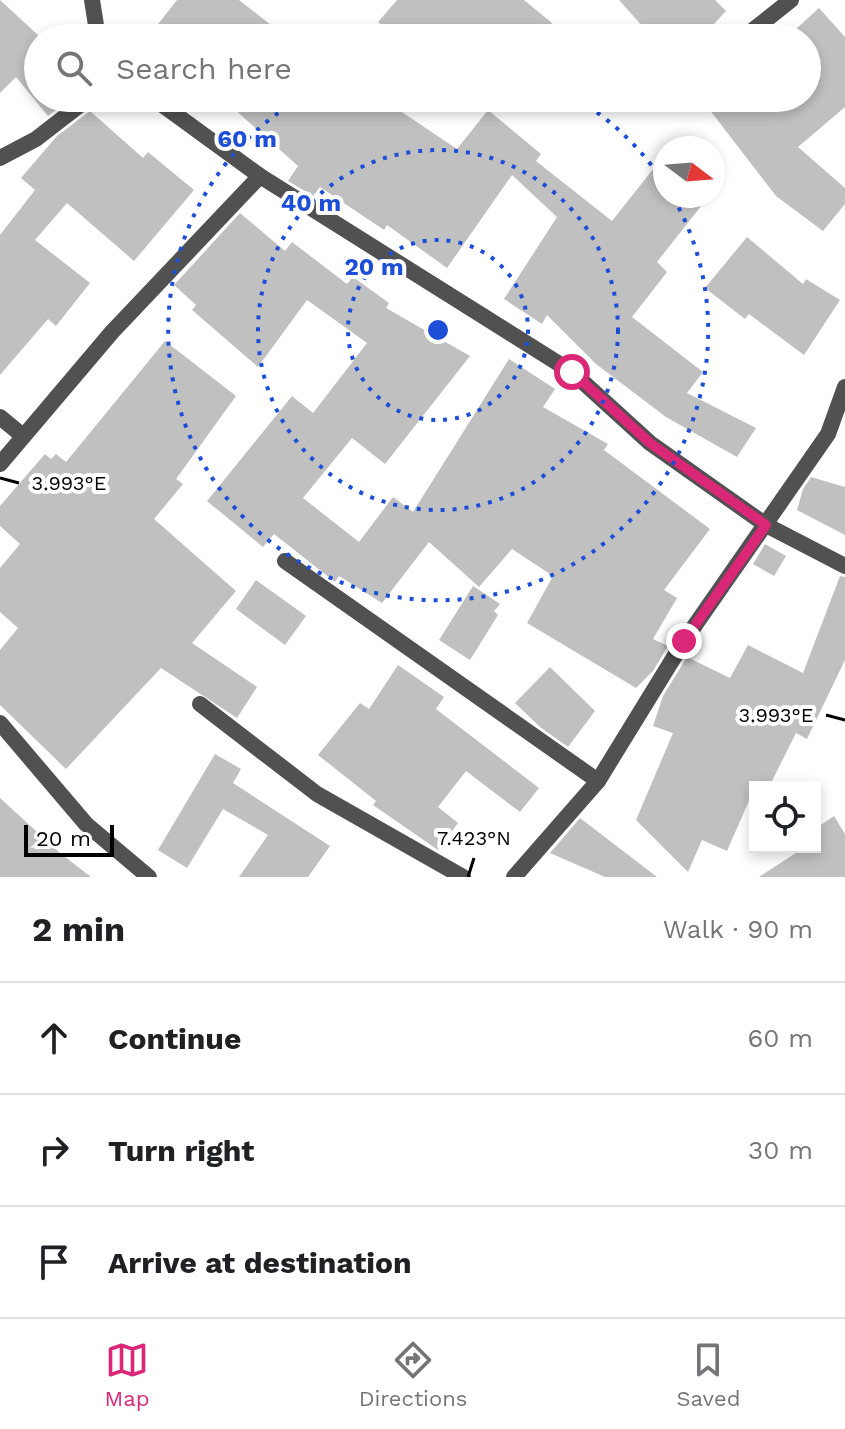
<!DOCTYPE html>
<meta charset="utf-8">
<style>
body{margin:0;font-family:"Work Sans",sans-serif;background:#f6f6f6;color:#202124}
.controls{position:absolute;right:24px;bottom:24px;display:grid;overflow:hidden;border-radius:0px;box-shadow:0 4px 12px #0003}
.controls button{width:72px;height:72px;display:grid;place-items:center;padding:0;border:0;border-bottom:2px solid #e0e0e0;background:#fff;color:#202124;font:40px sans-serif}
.compass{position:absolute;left:653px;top:136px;width:72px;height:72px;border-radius:50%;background:#fff;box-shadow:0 4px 12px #0003;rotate:106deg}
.scale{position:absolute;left:24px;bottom:20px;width:90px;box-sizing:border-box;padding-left:8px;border:4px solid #000;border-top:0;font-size:22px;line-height:28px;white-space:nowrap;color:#000;-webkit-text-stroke:6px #fff;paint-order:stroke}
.stop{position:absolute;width:24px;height:24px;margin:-18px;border:6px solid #db2777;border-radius:50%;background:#fff}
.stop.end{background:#db2777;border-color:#fff;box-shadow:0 2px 8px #0008}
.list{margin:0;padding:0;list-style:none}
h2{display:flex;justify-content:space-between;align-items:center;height:104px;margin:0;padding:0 32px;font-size:34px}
h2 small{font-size:26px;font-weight:400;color:#757577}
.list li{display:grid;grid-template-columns:52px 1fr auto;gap:24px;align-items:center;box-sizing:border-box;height:112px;padding:0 32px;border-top:2px solid #e0e0e0}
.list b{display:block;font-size:30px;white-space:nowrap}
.list em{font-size:26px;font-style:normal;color:#757577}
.icon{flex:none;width:44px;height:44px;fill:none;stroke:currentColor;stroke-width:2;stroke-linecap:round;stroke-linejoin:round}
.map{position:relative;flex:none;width:845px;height:877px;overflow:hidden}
.search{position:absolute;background:#fff;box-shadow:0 4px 12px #0003;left:24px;right:24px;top:24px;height:88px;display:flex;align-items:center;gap:20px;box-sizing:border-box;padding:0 28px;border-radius:44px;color:#757577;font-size:30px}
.sheet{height:440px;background:#fff}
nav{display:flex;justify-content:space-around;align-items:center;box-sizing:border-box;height:112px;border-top:2px solid #e0e0e0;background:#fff;font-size:22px;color:#757577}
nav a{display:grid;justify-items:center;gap:4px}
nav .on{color:#db2777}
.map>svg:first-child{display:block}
</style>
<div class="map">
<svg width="845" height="877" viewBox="0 0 845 877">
<rect width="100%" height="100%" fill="#fff"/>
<g fill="#c0c0c0">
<polygon points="0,0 38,35 38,98 71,98 48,116 16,77 0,93"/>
<polygon points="177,0 239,0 288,38 147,38"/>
<polygon points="397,0 524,0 552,23 539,38 397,38 378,22"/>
<polygon points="619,0 715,0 726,11 701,38 653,38"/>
<polygon points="819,8 845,37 845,107 798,147 845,188 845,204 823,231 776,196 709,109 723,98 807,98 807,38 786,38"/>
<polygon points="222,98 381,98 457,149 488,110 541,154 536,161 612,221 665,154 665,196 709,196 657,262 667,272 632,317 703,372 687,393 756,428 737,457 666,417 596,364 547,315 542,324 504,299 557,217 512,175 447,268 387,225 384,230 320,187 313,196 288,181 298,166"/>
<polygon points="90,111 143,158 148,152 194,190 134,261 67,203 35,240 90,283 56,326 48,319 0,375 0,235 35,190 21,178 57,136"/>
<polygon points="240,213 285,251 292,242 347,284 353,277 389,303 386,308 470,356 385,464 352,438 303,498 359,542 393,497 413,512 509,359 555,389 543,407 608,444 604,450 710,529 664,590 677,598 653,639 668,646 653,671 636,688 527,623 553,576 512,549 479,587 429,542 382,603 339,576 335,582 274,534 263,547 207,501 292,396 313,413 367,343 307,300 258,367 192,310 196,305 174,285"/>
<polygon points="747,237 803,284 806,279 840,300 804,355 749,314 745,319 705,288"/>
<polygon points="165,341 236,396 176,479 183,484 154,519 236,591 192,643 257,687 237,718 161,668 66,769 0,705 0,650 18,628 0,612 0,568 20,544 0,526 0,506 45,454 51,459 56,454 66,462"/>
<polygon points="811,477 845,487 845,535 797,510 803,489"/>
<polygon points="765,544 786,556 774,576 753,564"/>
<polygon points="840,576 845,577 845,660 807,739 796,733 769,787 755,787 727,851 702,840 688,872 636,820 673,733 653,726 663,696 687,657 730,678 748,645 803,673"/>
<polygon points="256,580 306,616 285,645 236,609"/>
<polygon points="473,586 500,604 494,611 498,615 470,660 439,640"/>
<polygon points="398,665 444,697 436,709 539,788 520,812 466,771 438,807 458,823 438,850 373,805 376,801 318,755 360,703 369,709"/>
<polygon points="550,667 595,711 568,747 540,727 515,703"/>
<polygon points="215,754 241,769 233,783 330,846 308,877 239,877 268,835 223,809 187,868 158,850"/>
<polygon points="0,798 60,853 91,877 0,877"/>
<polygon points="834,816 845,834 845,877 759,877 805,847 815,847 815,829"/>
<polygon points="580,818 657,877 605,877 550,853"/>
</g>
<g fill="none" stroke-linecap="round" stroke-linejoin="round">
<g stroke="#515151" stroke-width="16">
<polyline points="92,0 98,38"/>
<polyline points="743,38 791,0"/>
<polyline points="153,98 260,176 572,372 650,443 766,525 845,566"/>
<polyline points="0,158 36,139 89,98"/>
<polyline points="0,417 23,436"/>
<polyline points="0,464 112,332 260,176"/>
<polyline points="285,561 598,781"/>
<polyline points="200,704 317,794 463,877"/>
<polyline points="0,723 86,824 149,877"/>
<polyline points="514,877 598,781 684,641 828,434 845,387"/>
</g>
</g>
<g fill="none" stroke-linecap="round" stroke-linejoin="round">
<polyline stroke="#db2777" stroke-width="10" points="572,372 650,443 766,525 684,641"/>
</g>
<path fill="none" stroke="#000" stroke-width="3" d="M0 478 19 483M826 715 845 720M468 877 474 858"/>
<g fill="none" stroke="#1d4ed8" stroke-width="4" stroke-dasharray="4 8">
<circle cx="438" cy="330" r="90"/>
<circle cx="438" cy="330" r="180"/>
<path d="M577 99A270 270 0 0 1 664 183M673 197A270 270 0 1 1 299 99"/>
</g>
<g font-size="20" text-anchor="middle" fill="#000" stroke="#fff" stroke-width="8" stroke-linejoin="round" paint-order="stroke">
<text x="69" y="490">3.993°E</text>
<text x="776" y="722">3.993°E</text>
<text x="474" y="845">7.423°N</text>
</g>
<circle cx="438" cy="330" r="12" fill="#1d4ed8" stroke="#fff" stroke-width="4"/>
<g font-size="24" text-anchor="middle" font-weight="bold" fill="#1d4ed8" stroke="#fff" stroke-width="8" stroke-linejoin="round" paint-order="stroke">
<text x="247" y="147">60 m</text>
<text x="311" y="211">40 m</text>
<text x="374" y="275">20 m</text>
</g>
</svg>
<div class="controls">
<button><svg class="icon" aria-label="locate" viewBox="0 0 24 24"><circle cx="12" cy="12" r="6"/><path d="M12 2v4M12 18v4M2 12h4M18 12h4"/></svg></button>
</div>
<svg class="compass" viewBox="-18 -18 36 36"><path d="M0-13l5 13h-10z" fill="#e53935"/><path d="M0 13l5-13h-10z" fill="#757577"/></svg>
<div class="scale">20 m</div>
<div class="stop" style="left:572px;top:372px"></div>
<div class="stop end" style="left:684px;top:641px"></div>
<div class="search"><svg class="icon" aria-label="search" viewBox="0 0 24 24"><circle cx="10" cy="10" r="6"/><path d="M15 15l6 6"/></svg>Search here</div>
</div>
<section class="sheet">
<h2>2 min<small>Walk · 90 m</small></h2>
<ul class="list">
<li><svg class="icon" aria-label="ahead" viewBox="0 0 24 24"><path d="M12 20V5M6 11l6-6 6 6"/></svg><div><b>Continue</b></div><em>60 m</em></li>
<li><svg class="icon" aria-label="right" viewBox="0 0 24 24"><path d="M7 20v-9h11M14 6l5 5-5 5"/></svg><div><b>Turn right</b></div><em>30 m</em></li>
<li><svg class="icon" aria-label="arrive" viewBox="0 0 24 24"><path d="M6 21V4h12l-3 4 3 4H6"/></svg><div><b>Arrive at destination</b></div></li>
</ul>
</section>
<nav>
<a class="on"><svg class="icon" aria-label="map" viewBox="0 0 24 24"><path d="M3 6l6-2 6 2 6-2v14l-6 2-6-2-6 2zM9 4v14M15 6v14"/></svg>Map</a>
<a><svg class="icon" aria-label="directions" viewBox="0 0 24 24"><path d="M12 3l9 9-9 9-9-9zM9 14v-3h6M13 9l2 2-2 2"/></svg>Directions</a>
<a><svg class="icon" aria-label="saved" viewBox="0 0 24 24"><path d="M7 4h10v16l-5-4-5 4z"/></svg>Saved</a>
</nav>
